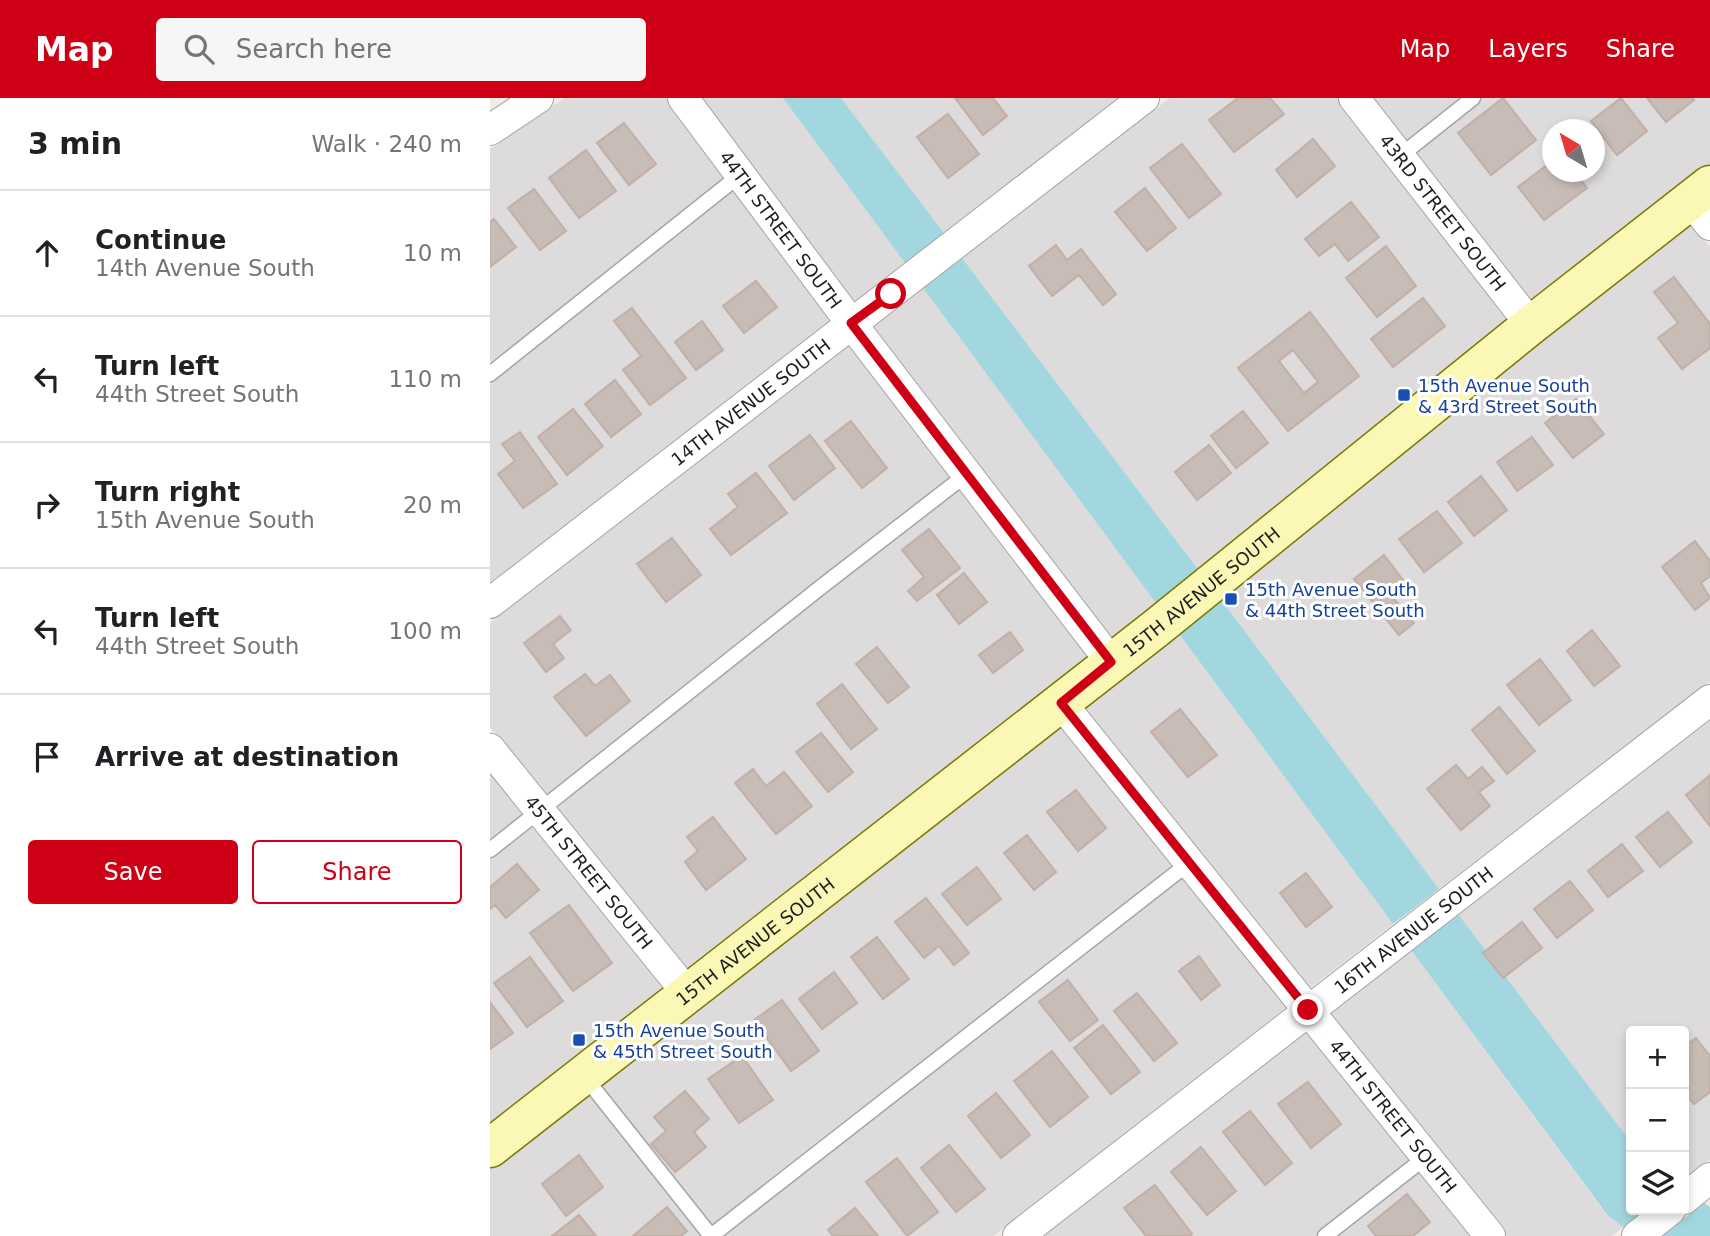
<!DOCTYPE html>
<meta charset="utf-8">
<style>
body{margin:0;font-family:"DejaVu Sans",sans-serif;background:#f6f6f6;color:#202124}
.controls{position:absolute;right:21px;bottom:21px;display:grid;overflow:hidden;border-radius:7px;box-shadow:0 4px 10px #0003}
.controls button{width:63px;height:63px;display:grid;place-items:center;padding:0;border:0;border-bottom:2px solid #e0e0e0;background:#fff;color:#202124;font:35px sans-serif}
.compass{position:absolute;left:1052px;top:21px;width:63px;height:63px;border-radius:50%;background:#fff;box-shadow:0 4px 10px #0003;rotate:322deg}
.stop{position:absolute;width:21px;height:21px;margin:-16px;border:5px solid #cd0015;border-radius:50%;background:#fff}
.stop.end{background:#cd0015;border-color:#fff;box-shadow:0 2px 7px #0008}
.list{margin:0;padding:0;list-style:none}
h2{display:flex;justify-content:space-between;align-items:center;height:91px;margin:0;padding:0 28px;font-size:30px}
h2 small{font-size:23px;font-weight:400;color:#757577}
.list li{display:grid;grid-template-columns:46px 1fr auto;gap:21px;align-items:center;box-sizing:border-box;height:126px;padding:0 28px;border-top:2px solid #e0e0e0}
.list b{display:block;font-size:26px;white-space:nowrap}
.list p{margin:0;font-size:23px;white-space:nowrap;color:#757577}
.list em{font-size:23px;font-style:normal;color:#757577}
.actions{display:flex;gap:14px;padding:21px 28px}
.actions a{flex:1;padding:16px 0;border:2px solid #cd0015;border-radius:7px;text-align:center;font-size:24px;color:#cd0015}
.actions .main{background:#cd0015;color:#fff}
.icon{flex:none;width:38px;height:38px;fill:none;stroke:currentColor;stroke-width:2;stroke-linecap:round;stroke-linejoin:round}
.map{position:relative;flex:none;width:1220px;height:1138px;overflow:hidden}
header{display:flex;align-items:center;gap:42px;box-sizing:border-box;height:98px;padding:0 35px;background:#cd0015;color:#fff}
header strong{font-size:33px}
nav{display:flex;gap:38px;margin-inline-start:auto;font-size:24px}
.search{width:490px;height:63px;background:#f6f6f6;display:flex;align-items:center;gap:18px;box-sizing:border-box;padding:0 24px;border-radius:7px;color:#757577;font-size:26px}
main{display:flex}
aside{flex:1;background:#fff}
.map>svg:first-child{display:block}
</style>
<header>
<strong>Map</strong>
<div class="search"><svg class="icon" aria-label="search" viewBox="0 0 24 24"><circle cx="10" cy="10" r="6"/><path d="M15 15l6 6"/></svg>Search here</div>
<nav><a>Map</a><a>Layers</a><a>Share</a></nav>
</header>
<main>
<aside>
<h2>3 min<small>Walk · 240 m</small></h2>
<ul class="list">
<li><svg class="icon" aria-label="ahead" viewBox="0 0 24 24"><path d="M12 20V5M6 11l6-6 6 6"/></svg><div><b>Continue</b><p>14th Avenue South</p></div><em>10 m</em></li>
<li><svg class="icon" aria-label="left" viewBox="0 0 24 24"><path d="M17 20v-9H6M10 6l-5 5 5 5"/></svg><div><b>Turn left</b><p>44th Street South</p></div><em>110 m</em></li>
<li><svg class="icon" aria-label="right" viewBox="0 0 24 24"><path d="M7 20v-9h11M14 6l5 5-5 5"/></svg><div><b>Turn right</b><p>15th Avenue South</p></div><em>20 m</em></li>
<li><svg class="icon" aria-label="left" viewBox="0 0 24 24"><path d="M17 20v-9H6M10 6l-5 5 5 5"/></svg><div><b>Turn left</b><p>44th Street South</p></div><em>100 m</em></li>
<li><svg class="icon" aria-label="arrive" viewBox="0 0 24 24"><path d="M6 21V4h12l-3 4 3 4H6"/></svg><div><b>Arrive at destination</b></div></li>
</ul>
<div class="actions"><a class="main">Save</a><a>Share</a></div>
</aside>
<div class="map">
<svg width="1220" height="1138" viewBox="0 0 1220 1138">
<rect width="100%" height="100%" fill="#f0ebe4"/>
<g fill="#dddbdb" fill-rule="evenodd">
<polygon points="75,0 176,0 341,222 0,486 0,51"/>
<polygon points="210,0 293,0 415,165 363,205"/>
<polygon points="351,0 629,0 454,135"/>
<polygon points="680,0 847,0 1021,224 710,474 472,160"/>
<path d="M882 0H1220V67L1043 207ZM1062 32H1104V74H1062Z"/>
<polygon points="1199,123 1220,149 1220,583 949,791 729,499"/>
<polygon points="433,190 668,508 622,544 382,230"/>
<polygon points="360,246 601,561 200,875 0,629 0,525"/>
<polygon points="687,533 903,826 819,891 591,609"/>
<polygon points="1220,622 1220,1061 1194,1081 1194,933 1141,933 1141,1044 968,816"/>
<polygon points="570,626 797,909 503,1138 0,1138 0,1069"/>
<polygon points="0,673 178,892 0,1030"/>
<polygon points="921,852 1117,1118 1133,1129 1122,1138 1017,1138 839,916"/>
<polygon points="817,933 982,1138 553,1138"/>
</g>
<g fill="#a3d7df">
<polygon points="293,0 351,0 454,135 415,165"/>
<polygon points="472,160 710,474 668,508 433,190"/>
<polygon points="729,499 949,791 903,826 687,533"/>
<polygon points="968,816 1141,1044 1141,1112 1155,1112 1133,1129 1118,1118 921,852"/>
<polygon points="1214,1105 1220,1109 1220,1138 1172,1138"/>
</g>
<g fill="#c8bcb7" stroke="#c2afa6" stroke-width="2" fill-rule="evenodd">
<polygon points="465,0 503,0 517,18 493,37"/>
<polygon points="748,0 780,0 794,16 744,54 719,22"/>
<polygon points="1013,0 1046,42 1001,77 968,35"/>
<polygon points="1131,0 1157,33 1127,57 1101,23"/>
<polygon points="1157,0 1202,0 1204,2 1176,24"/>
<polygon points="458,16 489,56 458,80 427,39"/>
<polygon points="134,25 166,66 139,87 107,45"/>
<polygon points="823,41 845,68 807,99 786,72"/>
<polygon points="692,46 731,96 699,120 660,70"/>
<polygon points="96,52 126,93 89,120 59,80"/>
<polygon points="1062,63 1062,74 1085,74 1097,90 1054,122 1028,89"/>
<polygon points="655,90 686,130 657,153 625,114"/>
<polygon points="44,91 76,133 50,152 18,110"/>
<polygon points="861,104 889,139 858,163 845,146 829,158 815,141"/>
<polygon points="4,121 26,149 0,169 0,124"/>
<polygon points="566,147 577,162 591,151 626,196 613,207 589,177 562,198 539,168"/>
<polygon points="896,148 926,188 887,219 856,180"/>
<polygon points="1184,179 1220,226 1220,250 1192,271 1168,240 1188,225 1164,194"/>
<polygon points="266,183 287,209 254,235 233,208"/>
<polygon points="933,200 955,228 903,269 881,241"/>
<polygon points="142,210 196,280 160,307 133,272 151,258 124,223"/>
<path d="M820 214 869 278 798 333 748 270ZM803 252 828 284 814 295 789 263Z"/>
<polygon points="212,223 233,252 206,272 185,244"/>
<polygon points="125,282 151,316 121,339 95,306"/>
<polygon points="1086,301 1114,336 1083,360 1055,325"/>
<polygon points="83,311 113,348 77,377 48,339"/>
<polygon points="753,313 778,345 746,370 721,338"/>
<polygon points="361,323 397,370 372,390 335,343"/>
<polygon points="30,334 67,386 33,410 8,376 25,363 12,346"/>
<polygon points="320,337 345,370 304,402 279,368"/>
<polygon points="1042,339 1063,367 1027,393 1007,364"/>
<polygon points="719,347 741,375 707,402 685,374"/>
<polygon points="266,375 297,415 241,457 220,431 248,409 238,396"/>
<polygon points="991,378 1017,412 984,438 958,404"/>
<polygon points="947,413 972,445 934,474 909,441"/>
<polygon points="439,431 470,470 427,503 418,493 434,479 412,452"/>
<polygon points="182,440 211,477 176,504 147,466"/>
<polygon points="1205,443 1220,463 1220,478 1211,485 1220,500 1205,512 1172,469"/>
<polygon points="894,457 916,486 901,497 924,525 909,537 864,481"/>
<polygon points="474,475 497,504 469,526 447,497"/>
<polygon points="70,518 81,532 63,546 74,560 56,574 34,545"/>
<polygon points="1102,532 1130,568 1104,588 1077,553"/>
<polygon points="520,534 533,552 503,575 489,557"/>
<polygon points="387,549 419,589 398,605 366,566"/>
<polygon points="1050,561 1081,602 1049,627 1017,587"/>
<polygon points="95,576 105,588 120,577 140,603 96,638 64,599"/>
<polygon points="352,586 387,631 361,651 327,606"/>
<polygon points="1009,609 1045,653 1017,676 982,632"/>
<polygon points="690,611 727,657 698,679 661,634"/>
<polygon points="331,635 363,674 338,694 306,654"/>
<polygon points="966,667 978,681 992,669 1004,683 989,694 1000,708 971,732 937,691"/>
<polygon points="263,671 276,688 294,674 322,708 286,736 245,685"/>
<polygon points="1220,677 1220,728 1196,697"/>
<polygon points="586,692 616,730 588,753 557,714"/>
<polygon points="1178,714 1202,744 1170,769 1146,739"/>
<polygon points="223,719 256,761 216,792 195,764 208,753 197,739"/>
<polygon points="537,737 566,774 544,792 514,755"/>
<polygon points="1132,746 1153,773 1118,799 1098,773"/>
<polygon points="27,766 49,792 16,820 5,807 0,811 0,789"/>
<polygon points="487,769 511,801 477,827 452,796"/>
<polygon points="816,775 842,809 816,829 790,795"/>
<polygon points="1080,783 1103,812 1067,840 1044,811"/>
<polygon points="436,800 479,855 464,867 449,848 434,860 405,824"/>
<polygon points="79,807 122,865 83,893 40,835"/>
<polygon points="1032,824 1052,850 1013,880 993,855"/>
<polygon points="387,839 419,881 393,901 361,859"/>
<polygon points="709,858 730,887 711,902 689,873"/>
<polygon points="40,859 73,903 37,929 4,885"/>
<polygon points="344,874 367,905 332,931 309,901"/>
<polygon points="578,882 608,922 580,943 549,904"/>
<polygon points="647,895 687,945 664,963 624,913"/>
<polygon points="292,902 329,953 301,973 264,922"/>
<polygon points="0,904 23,935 0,951"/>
<polygon points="613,927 650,974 621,996 584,950"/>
<polygon points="1206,940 1220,958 1220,994 1204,1006 1194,993 1194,971 1200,966 1194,958 1194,949"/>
<polygon points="562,953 598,999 560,1029 524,983"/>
<polygon points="252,958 283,1002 249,1025 218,981"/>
<polygon points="818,984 851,1026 821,1050 788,1006"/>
<polygon points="195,993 219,1021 204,1034 216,1049 185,1074 161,1046 176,1033 164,1019"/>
<polygon points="506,995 540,1037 511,1060 478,1018"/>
<polygon points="760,1013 802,1065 775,1087 733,1034"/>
<polygon points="459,1047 495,1091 466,1114 431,1070"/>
<polygon points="711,1049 746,1093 717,1117 681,1074"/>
<polygon points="89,1057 113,1089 76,1118 52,1086"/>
<polygon points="407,1060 448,1114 417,1138 376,1084"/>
<polygon points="665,1087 702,1136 700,1138 656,1138 634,1110"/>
<polygon points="917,1096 940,1124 923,1138 886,1138 878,1128"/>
<polygon points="177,1109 197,1133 191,1138 143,1138"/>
<polygon points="365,1110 388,1138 343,1138 338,1132"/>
<polygon points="89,1117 106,1138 62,1138"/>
</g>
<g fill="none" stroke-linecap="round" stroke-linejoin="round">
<defs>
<g id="lane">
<polyline points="910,58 983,0"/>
<polyline points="0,276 250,77"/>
<polyline points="0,752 331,489 477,376"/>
<polyline points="94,978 221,1138"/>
<polyline points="221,1138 699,765"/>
<polyline points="835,1138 936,1059"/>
</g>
<g id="street">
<path id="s1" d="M193 0 361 225 621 564"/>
<path id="s2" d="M864 0 1041 227"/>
<polyline points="0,32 48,0"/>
<polyline points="1200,102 1220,127"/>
<path id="s3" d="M0 505 654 0"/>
<path id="s4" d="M571 605 1000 1138"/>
<path id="s5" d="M0 651 198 896"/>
<polyline points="1194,1101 1220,1080"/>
<path id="s6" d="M528 1138 1220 602"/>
<polyline points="1147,1138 1180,1112"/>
</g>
<g id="secondary">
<path id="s7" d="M0 1050 665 531 1041 227 1220 87"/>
</g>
</defs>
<use href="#lane" stroke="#a5a5a5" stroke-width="17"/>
<use href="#street" stroke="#a5a5a5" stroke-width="32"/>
<use href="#secondary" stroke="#797901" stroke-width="41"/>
<use href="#lane" stroke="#fff" stroke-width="14"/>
<use href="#street" stroke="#fff" stroke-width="30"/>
<use href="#secondary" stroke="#fbf8b6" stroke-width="38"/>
</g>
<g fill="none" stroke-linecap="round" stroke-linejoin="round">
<polyline stroke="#cd0015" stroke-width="9" points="401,196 361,225 621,564 571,605 818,912"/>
</g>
<g fill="#1a4fb4" stroke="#fff" stroke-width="2.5">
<rect x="907" y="290" width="14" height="14" rx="3.5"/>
<rect x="734" y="494" width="14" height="14" rx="3.5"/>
<rect x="82" y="935" width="14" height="14" rx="3.5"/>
</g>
<g text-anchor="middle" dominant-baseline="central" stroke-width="6" stroke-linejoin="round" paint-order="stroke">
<g font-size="18" fill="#1e1e1e" stroke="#fff">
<text stroke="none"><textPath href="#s2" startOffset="145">43RD STREET SOUTH</textPath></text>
<text stroke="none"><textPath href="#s1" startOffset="164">44TH STREET SOUTH</textPath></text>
<text stroke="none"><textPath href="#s3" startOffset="329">14TH AVENUE SOUTH</textPath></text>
<text stroke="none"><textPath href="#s7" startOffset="903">15TH AVENUE SOUTH</textPath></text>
<text stroke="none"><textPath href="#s5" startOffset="158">45TH STREET SOUTH</textPath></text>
<text stroke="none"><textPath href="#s6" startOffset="500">16TH AVENUE SOUTH</textPath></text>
<text stroke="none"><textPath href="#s7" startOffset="336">15TH AVENUE SOUTH</textPath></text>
<text stroke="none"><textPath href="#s4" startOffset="530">44TH STREET SOUTH</textPath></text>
</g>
<g font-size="18" fill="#164399" stroke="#fff" text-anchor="start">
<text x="928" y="287">15th Avenue South<tspan x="928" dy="21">&amp; 43rd Street South</tspan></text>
<text x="755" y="491">15th Avenue South<tspan x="755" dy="21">&amp; 44th Street South</tspan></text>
<text x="103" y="932">15th Avenue South<tspan x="103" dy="21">&amp; 45th Street South</tspan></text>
</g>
</g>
</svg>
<div class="controls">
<button>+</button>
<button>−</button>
<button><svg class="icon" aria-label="layers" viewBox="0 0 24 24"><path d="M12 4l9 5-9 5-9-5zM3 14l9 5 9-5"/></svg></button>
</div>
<svg class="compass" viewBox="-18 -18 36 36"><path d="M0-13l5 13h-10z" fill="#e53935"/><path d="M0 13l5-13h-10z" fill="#757577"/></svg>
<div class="stop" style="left:401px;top:196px"></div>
<div class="stop end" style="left:818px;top:912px"></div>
</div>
</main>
